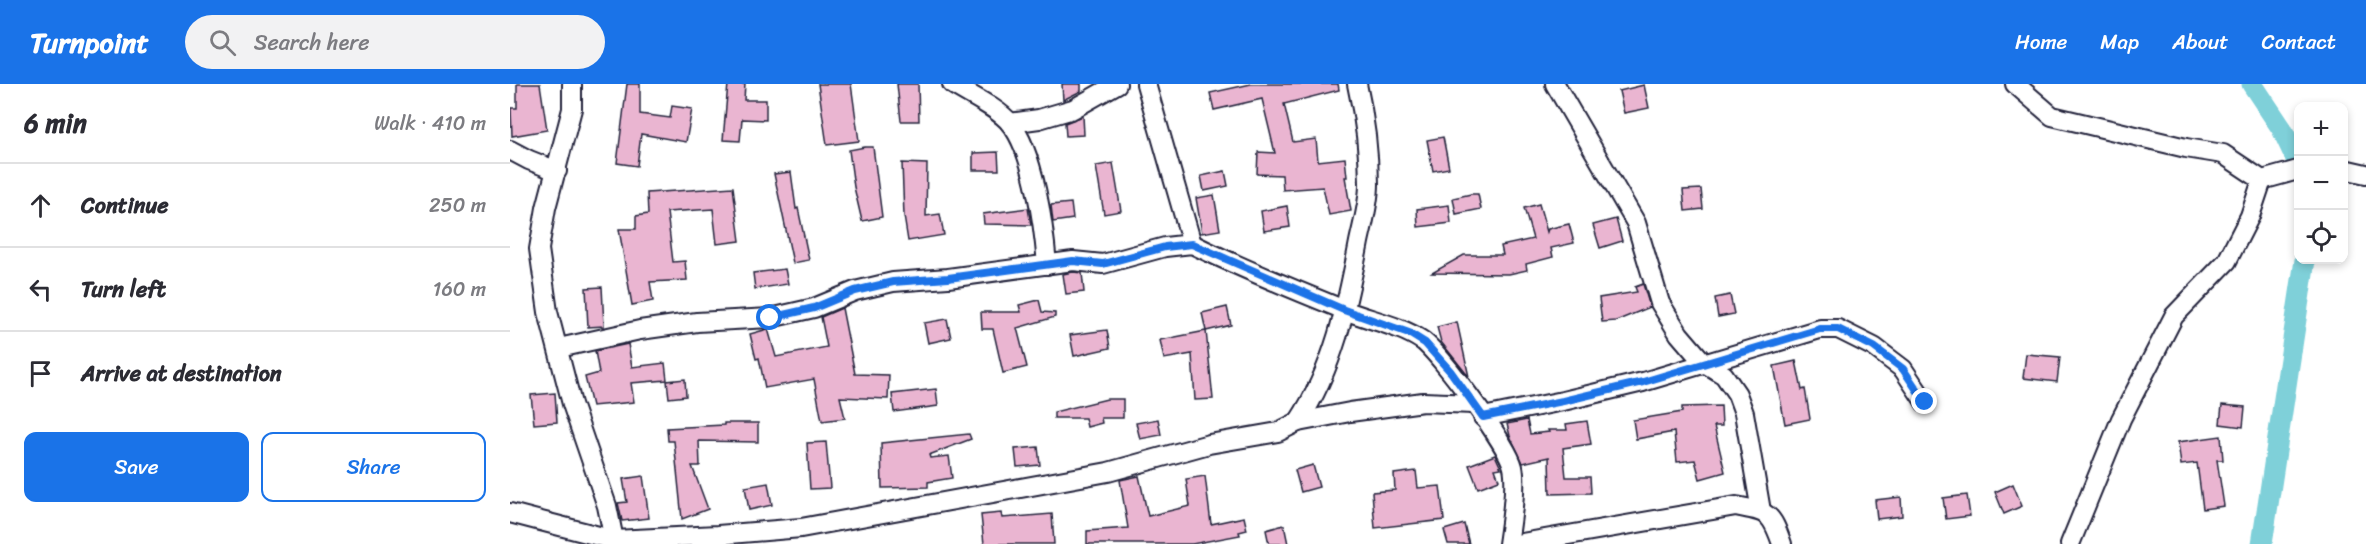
<!DOCTYPE html>
<meta charset="utf-8">
<style>
body{margin:0;font-family:Sriracha,sans-serif;background:#f2f2f3;color:#2b2b33}
.controls{position:absolute;right:18px;top:18px;display:grid;overflow:hidden;border-radius:12px;box-shadow:0 3px 9px #0003}
.controls button{width:54px;height:54px;display:grid;place-items:center;padding:0;border:0;border-bottom:2px solid #e1e1e2;background:#fff;color:#2b2b33;font:30px sans-serif}
.stop{position:absolute;width:18px;height:18px;margin:-14px;border:4px solid #1a73e8;border-radius:50%;background:#fff}
.stop.end{background:#1a73e8;border-color:#fff;box-shadow:0 2px 6px #0008}
.list{margin:0;padding:0;list-style:none}
h2{display:flex;justify-content:space-between;align-items:center;height:78px;margin:0;padding:0 24px;font-size:26px}
h2 small{font-size:20px;font-weight:400;color:#7c7c81}
.list li{display:grid;grid-template-columns:39px 1fr auto;gap:18px;align-items:center;box-sizing:border-box;height:84px;padding:0 24px;border-top:2px solid #e1e1e2}
.list b{display:block;font-size:22px;white-space:nowrap}
.list em{font-size:20px;font-style:normal;color:#7c7c81}
.actions{display:flex;gap:12px;padding:18px 24px}
.actions a{flex:1;padding:14px 0;border:2px solid #1a73e8;border-radius:12px;text-align:center;font-size:21px;color:#1a73e8}
.actions .main{background:#1a73e8;color:#fff}
.icon{flex:none;width:33px;height:33px;fill:none;stroke:currentColor;stroke-width:2;stroke-linecap:round;stroke-linejoin:round}
.map{position:relative;flex:none;width:1856px;height:460px;overflow:hidden}
header{display:flex;align-items:center;gap:36px;box-sizing:border-box;height:84px;padding:0 30px;background:#1a73e8;color:#fff}
header strong{font-size:28px}
nav{display:flex;gap:33px;margin-inline-start:auto;font-size:21px}
.search{width:420px;height:54px;background:#f2f2f3;display:flex;align-items:center;gap:15px;box-sizing:border-box;padding:0 21px;border-radius:33px;color:#7c7c81;font-size:22px}
main{display:flex}
aside{flex:1;background:#fff}
.map>svg:first-child{display:block}
</style>
<header>
<strong>Turnpoint</strong>
<div class="search"><svg class="icon" aria-label="search" viewBox="0 0 24 24"><circle cx="10" cy="10" r="6"/><path d="M15 15l6 6"/></svg>Search here</div>
<nav><a>Home</a><a>Map</a><a>About</a><a>Contact</a></nav>
</header>
<main>
<aside>
<h2>6 min<small>Walk · 410 m</small></h2>
<ul class="list">
<li><svg class="icon" aria-label="ahead" viewBox="0 0 24 24"><path d="M12 20V5M6 11l6-6 6 6"/></svg><div><b>Continue</b></div><em>250 m</em></li>
<li><svg class="icon" aria-label="left" viewBox="0 0 24 24"><path d="M17 20v-9H6M10 6l-5 5 5 5"/></svg><div><b>Turn left</b></div><em>160 m</em></li>
<li><svg class="icon" aria-label="arrive" viewBox="0 0 24 24"><path d="M6 21V4h12l-3 4 3 4H6"/></svg><div><b>Arrive at destination</b></div></li>
</ul>
<div class="actions"><a class="main">Save</a><a>Share</a></div>
</aside>
<div class="map">
<svg width="1856" height="460" viewBox="0 0 1856 460">
<rect width="100%" height="100%" fill="#fff"/>
<filter id="ink" filterUnits="userSpaceOnUse"><feTurbulence type="fractalNoise" baseFrequency=".0167" numOctaves="2"/><feDisplacementMap in="SourceGraphic" scale="12" xChannelSelector="R" yChannelSelector="G"/><feConvolveMatrix kernelMatrix="1 2 1 2 8 2 1 2 1" color-interpolation-filters="sRGB"/></filter>
<g filter="url(#ink)">
<g fill="none" stroke-linecap="round" stroke-linejoin="round">
<g stroke="#7fd0d9" stroke-width="21">
<polyline points="1742,0 1772,45 1788,79"/>
<polyline points="1752,460 1795,176"/>
</g>
</g>
<g fill="#eab5d1" stroke="#22223b" stroke-width="1.5">
<polygon points="7,0 30,0 37,46 2,52 1,24 7,24"/>
<polygon points="117,0 130,0 130,30 160,34 162,22 182,25 176,58 131,50 127,82 107,79"/>
<polygon points="218,0 235,0 234,16 256,16 256,36 232,35 230,57 213,56"/>
<polygon points="308,0 341,0 349,57 317,61"/>
<polygon points="387,0 408,0 409,37 391,37"/>
<polygon points="552,0 571,0 571,7 553,16"/>
<polygon points="741,0 828,0 829,6 774,20 783,58 806,55 808,77 835,74 837,93 835,93 841,127 819,131 813,103 773,106 772,91 747,90 748,68 765,69 752,15 704,26 700,9"/>
<polygon points="1134,1 1139,24 1114,29 1109,7"/>
<polygon points="573,32 574,51 556,52 555,39"/>
<polygon points="933,53 939,84 923,87 917,56"/>
<polygon points="355,63 363,63 372,133 352,137 344,103 339,66"/>
<polygon points="488,68 489,86 463,86 463,69"/>
<polygon points="392,79 417,80 416,132 430,130 434,151 398,157 394,132"/>
<polygon points="603,79 611,127 594,130 586,82"/>
<polygon points="715,87 718,102 694,107 691,92"/>
<polygon points="281,88 286,125 288,124 299,176 283,179 264,90"/>
<polygon points="223,103 230,157 207,160 203,125 157,128 163,178 175,177 177,196 140,198 143,217 122,221 109,145 126,145 126,132 138,130 137,109"/>
<polygon points="1191,105 1193,125 1175,127 1173,106"/>
<polygon points="961,110 968,110 971,125 946,130 943,114"/>
<polygon points="704,111 710,146 692,149 686,114"/>
<polygon points="561,119 563,135 543,138 541,121"/>
<polygon points="1029,120 1037,148 1038,145 1059,140 1064,159 1041,164 1043,173 1016,180 1017,186 999,190 922,189 954,171 993,171 991,162 1023,155 1014,124"/>
<polygon points="939,121 941,139 908,143 907,125"/>
<polygon points="777,122 780,143 754,147 751,127"/>
<polygon points="518,124 521,141 474,140 473,130"/>
<polygon points="1106,135 1112,157 1090,164 1083,141"/>
<polygon points="275,185 278,200 245,205 243,189"/>
<polygon points="563,188 572,189 574,208 556,210 553,190"/>
<polygon points="1133,200 1140,223 1106,237 1092,238 1089,214 1127,208 1125,203"/>
<polygon points="92,203 94,242 78,243 76,204"/>
<polygon points="1220,211 1224,230 1208,233 1205,214"/>
<polygon points="529,216 532,228 545,229 545,233 507,244 517,283 493,289 483,245 472,245 471,228 511,228 509,221"/>
<polygon points="717,223 721,241 696,247 692,229"/>
<polygon points="332,224 345,290 379,291 378,315 330,313 335,334 312,337 304,295 255,304 249,274 246,275 240,250 258,245 266,273 317,263 311,233"/>
<polygon points="437,235 441,254 418,259 414,239"/>
<polygon points="947,238 959,293 931,258 927,243"/>
<polygon points="597,246 600,264 564,272 560,251"/>
<polygon points="696,247 703,315 685,316 682,270 654,275 650,256"/>
<polygon points="118,260 122,283 155,279 157,296 121,299 124,318 82,322 75,293 89,289 85,267"/>
<polygon points="1516,270 1550,273 1547,298 1513,294"/>
<polygon points="1286,277 1292,306 1295,305 1300,335 1275,340 1264,282"/>
<polygon points="175,295 176,312 159,314 157,297"/>
<polygon points="426,305 428,322 384,328 382,310"/>
<polygon points="45,309 47,338 24,340 21,311"/>
<polygon points="597,315 613,315 613,334 591,334 592,339 577,343 575,334 544,334 544,328"/>
<polygon points="1712,321 1735,323 1733,343 1710,340"/>
<polygon points="1211,322 1212,342 1204,342 1215,388 1190,395 1185,376 1167,378 1164,348 1126,355 1123,336 1172,328 1172,323"/>
<polygon points="648,335 651,351 630,355 626,339"/>
<polygon points="1017,336 1020,350 1039,348 1038,346 1057,346 1056,340 1077,337 1081,360 1053,364 1056,393 1080,393 1081,409 1040,410 1039,373 1013,379 1000,352 997,340"/>
<polygon points="214,339 248,339 248,358 189,357 190,382 182,382 198,425 172,435 164,357 158,357 157,344 214,341"/>
<polygon points="459,350 461,355 419,371 420,374 439,372 442,394 418,398 418,403 372,404 371,359"/>
<polygon points="1711,352 1713,376 1707,376 1714,422 1693,425 1687,379 1671,381 1668,358"/>
<polygon points="316,358 320,404 300,405 297,359"/>
<polygon points="528,363 530,381 507,383 505,365"/>
<polygon points="985,371 991,384 985,385 989,396 968,404 959,381"/>
<polygon points="803,381 809,403 791,408 785,386"/>
<polygon points="906,387 908,404 930,402 934,436 865,444 862,408 885,406 884,390"/>
<polygon points="133,392 139,434 112,437 108,419 117,418 113,395"/>
<polygon points="629,392 638,432 680,422 676,395 695,392 701,440 734,433 737,446 729,448 730,451 682,460 577,460 577,447 618,444 610,396"/>
<polygon points="258,399 262,421 239,426 235,403"/>
<polygon points="1503,400 1512,422 1494,430 1485,408"/>
<polygon points="1457,411 1460,432 1436,435 1433,414"/>
<polygon points="1391,413 1392,432 1367,435 1365,416"/>
<polygon points="491,429 492,434 542,430 544,460 474,460 471,431"/>
<polygon points="954,440 959,460 938,460 934,446"/>
<polygon points="774,441 778,460 759,460 756,446"/>
</g>
<g fill="none" stroke-linecap="round" stroke-linejoin="round">
<defs>
<g id="minor">
<polyline points="62,0 62,25 36,124 29,165 38,228 62,320 97,422 104,456"/>
<path d="M442 0C459 11 488 24 500 39 524 67 534 144 537 181"/>
<polyline points="636,0 682,160"/>
<polyline points="1045,0 1126,139 1150,219 1169,250 1193,278 1214,291 1227,310 1234,329 1251,427"/>
<polyline points="1505,0 1542,32 1676,64 1713,70 1752,96 1788,86"/>
<polyline points="500,39 529,35 563,25 607,0"/>
<polyline points="0,66 19,76 47,87"/>
<polyline points="1834,85 1856,90"/>
<path d="M49 264 130 246 187 238 260 234 304 224 345 207 383 198 438 194 563 177 593 180 655 163 682 160C731 184 782 205 832 225 858 236 890 241 913 257 931 271 998 361 1003 383 1007 402 1001 440 998 460"/>
<polyline points="973,333 1053,317 1133,298 1310,245 1328,245 1364,263 1393,285 1415,318"/>
<path d="M788 338C824 284 837 221 849 158 853 139 859 119 859 100 859 67 854 31 847 0"/>
<polyline points="0,429 104,456 208,451 291,444 598,388 699,360 768,348 788,338 840,328 913,318 964,320"/>
<path d="M1006 460 1226 422C1258 428 1261 428 1272 460"/>
<polyline points="1560,460 1611,335 1664,232 1717,177 1740,132 1752,96"/>
</g>
</defs>
<use href="#minor" stroke="#22223b" stroke-width="22"/>
<use href="#minor" stroke="#fff" stroke-width="18"/>
</g>
</g>
<g fill="none" stroke-linecap="round" stroke-linejoin="round" filter="url(#ink)">
<polyline stroke="#1a73e8" stroke-width="8" points="260,234 304,224 345,207 383,198 438,194 563,177 593,180 655,163 682,160 834,226 899,249 915,259 941,288 973,333 1053,317 1133,298 1310,245 1328,245 1364,263 1393,285 1415,318"/>
</g>
</svg>
<div class="controls">
<button>+</button>
<button>−</button>
<button><svg class="icon" aria-label="locate" viewBox="0 0 24 24"><circle cx="12" cy="12" r="6"/><path d="M12 2v4M12 18v4M2 12h4M18 12h4"/></svg></button>
</div>
<div class="stop" style="left:260px;top:234px"></div>
<div class="stop end" style="left:1415px;top:318px"></div>
</div>
</main>
